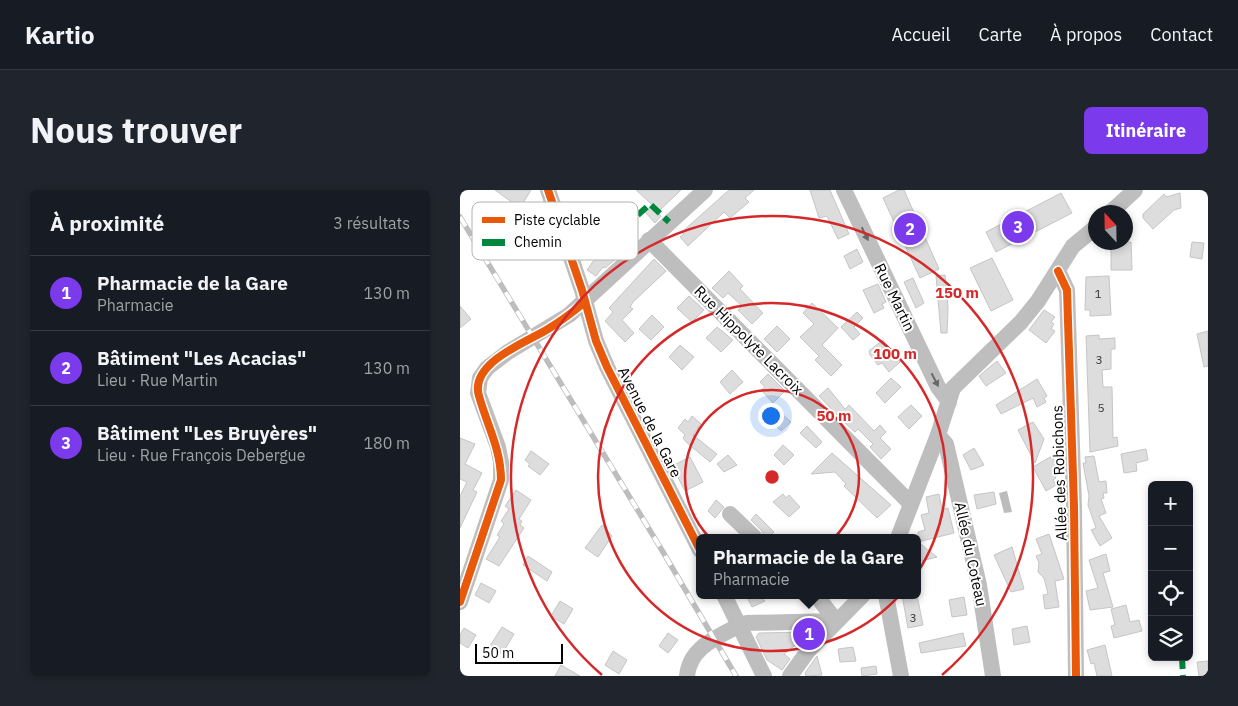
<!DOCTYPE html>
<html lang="fr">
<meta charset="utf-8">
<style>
body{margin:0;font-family:"IBM Plex Sans",sans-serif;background:#20242c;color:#f1f3f6}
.controls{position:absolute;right:15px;bottom:15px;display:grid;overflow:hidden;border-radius:8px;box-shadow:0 2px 8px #0003}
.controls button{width:45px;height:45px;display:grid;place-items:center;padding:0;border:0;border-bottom:1px solid #363941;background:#171b24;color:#f1f3f6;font:25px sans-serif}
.compass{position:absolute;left:628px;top:15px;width:45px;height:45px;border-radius:50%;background:#171b24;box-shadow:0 2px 8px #0003;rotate:338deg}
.scale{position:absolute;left:15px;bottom:12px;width:88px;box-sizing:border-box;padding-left:5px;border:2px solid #000;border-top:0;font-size:14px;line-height:18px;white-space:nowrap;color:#000;-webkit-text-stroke:4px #fff;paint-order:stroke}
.you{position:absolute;left:310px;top:225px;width:18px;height:18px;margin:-12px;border:4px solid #fff;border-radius:50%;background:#1a73e8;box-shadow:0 0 0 8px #1a73e833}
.badge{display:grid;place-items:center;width:32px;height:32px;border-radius:50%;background:#7c3aed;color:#fff;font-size:16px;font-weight:700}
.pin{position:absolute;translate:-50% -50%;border:2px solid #fff;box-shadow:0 1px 5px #0006}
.popup{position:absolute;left:236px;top:344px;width:225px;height:65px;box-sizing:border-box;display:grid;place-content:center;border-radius:8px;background:#171b24;filter:drop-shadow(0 1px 4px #0005);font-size:16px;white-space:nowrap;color:#9ea1a6}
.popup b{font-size:19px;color:#f1f3f6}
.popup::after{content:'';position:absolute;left:50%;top:100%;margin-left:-10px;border:10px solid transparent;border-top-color:#171b24}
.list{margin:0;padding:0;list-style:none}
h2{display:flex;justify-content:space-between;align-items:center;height:65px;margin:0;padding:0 20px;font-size:21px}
h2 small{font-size:16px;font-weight:400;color:#9ea1a6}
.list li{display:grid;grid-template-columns:32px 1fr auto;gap:15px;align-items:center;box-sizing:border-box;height:75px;padding:0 20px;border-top:1px solid #363941}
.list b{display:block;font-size:19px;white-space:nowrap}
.list p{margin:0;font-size:16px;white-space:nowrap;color:#9ea1a6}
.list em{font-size:16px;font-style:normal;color:#9ea1a6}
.icon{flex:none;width:28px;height:28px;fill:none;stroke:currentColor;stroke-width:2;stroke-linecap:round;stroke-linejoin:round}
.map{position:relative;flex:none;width:748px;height:486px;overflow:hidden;border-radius:8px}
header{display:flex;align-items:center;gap:30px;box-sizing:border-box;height:70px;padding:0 25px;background:#171b24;border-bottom:1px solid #363941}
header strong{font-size:24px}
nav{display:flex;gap:28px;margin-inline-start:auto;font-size:18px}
.intro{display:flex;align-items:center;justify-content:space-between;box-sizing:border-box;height:120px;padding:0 30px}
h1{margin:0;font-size:35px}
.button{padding:12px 22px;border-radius:8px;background:#7c3aed;color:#fff;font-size:18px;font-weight:700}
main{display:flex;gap:30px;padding:0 30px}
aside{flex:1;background:#171b24;border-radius:8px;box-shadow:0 2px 8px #0003}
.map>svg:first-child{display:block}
</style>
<header>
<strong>Kartio</strong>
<nav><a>Accueil</a><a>Carte</a><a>À propos</a><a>Contact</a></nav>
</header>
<div class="intro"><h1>Nous trouver</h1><a class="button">Itinéraire</a></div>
<main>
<aside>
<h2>À proximité<small>3 résultats</small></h2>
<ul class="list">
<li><span class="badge">1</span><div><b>Pharmacie de la Gare</b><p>Pharmacie</p></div><em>130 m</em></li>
<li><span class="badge">2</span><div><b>Bâtiment &quot;Les Acacias&quot;</b><p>Lieu · Rue Martin</p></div><em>130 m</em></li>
<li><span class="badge">3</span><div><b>Bâtiment &quot;Les Bruyères&quot;</b><p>Lieu · Rue François Debergue</p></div><em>180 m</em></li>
</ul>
</aside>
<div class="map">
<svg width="748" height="486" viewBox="0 0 748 486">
<rect width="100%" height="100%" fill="#fff"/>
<polygon fill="#bcbcbc" points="547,301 552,322 544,323 539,303"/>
<g fill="#ddd" stroke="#c5c5c5">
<polygon points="35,0 71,0 60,18"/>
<polygon points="176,0 221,0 199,21"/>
<polygon points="269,0 294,0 285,8 289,12 270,28 264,22 228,56 220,47 224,44 222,42"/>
<polygon points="350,0 370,0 389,44 378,49 367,26 359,28"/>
<polygon points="439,0 444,0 479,79 460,88 423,8"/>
<polygon points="601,3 612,23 536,62 526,42"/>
<polygon points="720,3 721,18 714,20 693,39 683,28 683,24 704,4 706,7"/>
<polygon points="192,16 201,26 195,33 185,22"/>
<polygon points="118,20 138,34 129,46 109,31"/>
<polygon points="74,22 82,27 77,36 68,30"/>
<polygon points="154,51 164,58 157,68 145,78 143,77 136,86 127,80 141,60 145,63"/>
<polygon points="651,52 671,52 672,80 651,80"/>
<polygon points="732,52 744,53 742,69 730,67"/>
<polygon points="397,59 403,72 390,79 384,66"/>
<polygon points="532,68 553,110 531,121 510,78"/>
<polygon points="194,69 206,81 173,112 170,117 173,119 162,130 174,143 165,152 145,131 153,122 149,118"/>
<polygon points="269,81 283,96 280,99 303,123 292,134 278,120 282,116 268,103 263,108 252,98"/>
<polygon points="485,85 488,117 487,143 481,143 476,86"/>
<polygon points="649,86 651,125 630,126 630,120 625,120 626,87"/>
<polygon points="453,88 464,113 456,118 444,92"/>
<polygon points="418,94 426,112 422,114 424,118 414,123 403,100"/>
<polygon points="229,106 244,120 232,132 217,118"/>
<polygon points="352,113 378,138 362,155 382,175 371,186 355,170 359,166 340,147 354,134 343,123"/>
<polygon points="0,116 11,129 0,138"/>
<polygon points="584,120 595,127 591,132 594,134 591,139 595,141 586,153 569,140"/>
<polygon points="397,122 403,128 394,137 400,144 393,150 381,137"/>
<polygon points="192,125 204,137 191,150 179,139"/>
<polygon points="317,136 330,149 317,162 304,149"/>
<polygon points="257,137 273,150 261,162 246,148"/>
<polygon points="748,141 748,176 744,177 737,144"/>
<polygon points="639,145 639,149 655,148 655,159 651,159 651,179 642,180 643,197 652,197 653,248 657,247 658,256 630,262 626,146"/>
<polygon points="423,150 440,172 429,182 422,173 418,175 410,165 409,161"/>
<polygon points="220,155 234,167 222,180 209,167"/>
<polygon points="537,171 546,183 526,196 519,186"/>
<polygon points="272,180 283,192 270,204 260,192"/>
<polygon points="308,184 325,201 313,213 301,200 305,197 300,192"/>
<polygon points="431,188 441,197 425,213 416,203"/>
<polygon points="577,189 587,206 584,208 586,212 577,217 573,208 541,224 536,215"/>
<polygon points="368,198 385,219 389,215 414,241 420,235 426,242 420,248 431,259 421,269 410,257 413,254 398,239 395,242 385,233 359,206"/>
<polygon points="451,215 462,226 449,239 438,227"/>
<polygon points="320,222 331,232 321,241 311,231"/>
<polygon points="232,226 241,234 233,245 257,264 250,272 226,252 223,248 225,245 218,238 225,229 228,232"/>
<polygon points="573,232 584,249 575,273 558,240"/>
<polygon points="347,236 362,252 356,258 340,243"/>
<polygon points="0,248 15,254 5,274 22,283 13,300 17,302 0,338 0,306 7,292 0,289"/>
<polygon points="323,255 334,265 324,275 314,265"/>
<polygon points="514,258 524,275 511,280 503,265"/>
<polygon points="686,259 688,270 676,273 677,281 664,283 661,264"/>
<polygon points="71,261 89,274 80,285 68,276 70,274 65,270"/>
<polygon points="372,263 431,315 417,328 384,296 386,294 375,282 351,284"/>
<polygon points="268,265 277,275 264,282 257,274"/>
<polygon points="592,266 597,278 592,281 596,288 593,290 596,295 586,301 573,277"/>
<polygon points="634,266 639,292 646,291 647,303 643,303 644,308 641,309 646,323 639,326 652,348 640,356 631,340 636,338 628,315 629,306 623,273 626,273 625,267"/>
<polygon points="230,267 243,292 225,301 212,276"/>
<polygon points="56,300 71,310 59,329 62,331 60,335 64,338 39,376 26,369 40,347 37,345 44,334 41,331 49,319 45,316"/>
<polygon points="534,302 536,314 517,319 514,305"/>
<polygon points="323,304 326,308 329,305 340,317 329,327 313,312"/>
<polygon points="479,304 482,320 488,318 494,343 458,352 477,367 458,372 458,342 465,340 461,325 469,323 466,307"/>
<polygon points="256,310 264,317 255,328 248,321"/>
<polygon points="296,324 314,342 308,348 305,348 302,341 291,330"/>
<polygon points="142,335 152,346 138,367 125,358"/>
<polygon points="589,344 604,389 595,391 599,417 585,419 583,405 588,404 584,388 578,382 579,373 576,366 582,364 576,349"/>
<polygon points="552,357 564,399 551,402 534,365"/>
<polygon points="646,364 650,381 643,383 653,417 630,420 626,401 638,398 629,370"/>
<polygon points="68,366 92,382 87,391 63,375"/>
<polygon points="21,393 36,401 29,413 15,405"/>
<polygon points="286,405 298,405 305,411 292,417"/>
<polygon points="442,405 457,405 463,435 448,438"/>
<polygon points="504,407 507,425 492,427 489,410"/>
<polygon points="100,411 113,419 104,434 91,426"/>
<polygon points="666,415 670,432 679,430 682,441 654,448 651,436 655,435 651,419"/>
<polygon points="567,436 570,452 554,455 552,439"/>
<polygon points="42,437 54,444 42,464 30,456"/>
<polygon points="4,438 16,445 8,458 0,453 0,445"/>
<polygon points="352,442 324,464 330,469 322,480 307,470 296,447 299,443"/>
<polygon points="208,443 218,450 208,463 199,456"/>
<polygon points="503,443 506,456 461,463 459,453"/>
<polygon points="645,455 652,486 637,486 634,473 631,474 627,460"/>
<polygon points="393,457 396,471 380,472 378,459"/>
<polygon points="153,461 167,470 159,484 145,475"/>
<polygon points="357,466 362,485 346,486 345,483"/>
<polygon points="748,471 748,486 739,486 737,472"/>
<polygon points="101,475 120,486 95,486"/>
<polygon points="416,476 417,484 402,486 401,478"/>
</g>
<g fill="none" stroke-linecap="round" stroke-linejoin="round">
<g stroke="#bebebe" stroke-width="16">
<polyline points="88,0 122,100 136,151 147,177 240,360"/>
<polyline points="384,0 478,197 489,212"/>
<polyline points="651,22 675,0"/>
<polyline points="189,50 451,314"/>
<polyline points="598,81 607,100 614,317 616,486"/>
<polyline points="478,245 486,254 519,395 533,486"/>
<polyline points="270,324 295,348"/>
<polyline points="438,348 478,245 493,198 561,132 578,111 613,56 636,37"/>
<polyline points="264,405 304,486"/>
<polyline points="356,405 376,431"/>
<polyline points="426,405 441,486"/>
<polyline points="0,412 41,290 41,272 38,257 18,203 20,188 27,178 48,162 109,125 245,0"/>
<path d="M227 486C230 457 256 448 280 435L287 433 376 431"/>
<polyline points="330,486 348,461 403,405"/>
</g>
<defs>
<polyline id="rail" points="0,27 203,362 276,486"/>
</defs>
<use href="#rail" stroke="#bdbdbd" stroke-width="5.5"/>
<use href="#rail" stroke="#fff" stroke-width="4" stroke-dasharray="11" stroke-linecap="butt"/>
<g stroke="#00873e" stroke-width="6" stroke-dasharray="12 6" stroke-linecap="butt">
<polyline points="151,49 190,14 209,32"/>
<polyline points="722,467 723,486"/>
</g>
<defs>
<g id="cycleway">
<polyline points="88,0 122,100 136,151 147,177 240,360"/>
<polyline points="598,81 607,100 614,317 616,486"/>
<path d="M0 412 41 290C41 259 27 235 19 206 9 173 67 152 88 139 101 131 113 122 125 112"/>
</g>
</defs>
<use href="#cycleway" stroke="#fff" stroke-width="11"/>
<use href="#cycleway" stroke="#e8590c" stroke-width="8"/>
</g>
<defs><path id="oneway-solid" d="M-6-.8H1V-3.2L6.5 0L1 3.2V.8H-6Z" transform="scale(1.25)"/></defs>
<g fill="#686868">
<use href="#oneway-solid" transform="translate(405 44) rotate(64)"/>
<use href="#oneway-solid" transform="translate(475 190) rotate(63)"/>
</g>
<g fill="none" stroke="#d62828" stroke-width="2.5">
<circle cx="312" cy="287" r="87"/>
<circle cx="312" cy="287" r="174"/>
<path d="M142 485A261 261 0 1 1 482 485"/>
</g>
<g text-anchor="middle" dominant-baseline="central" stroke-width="4" stroke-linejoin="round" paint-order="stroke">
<g font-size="12" fill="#373737">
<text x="638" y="103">1</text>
<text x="639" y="169">3</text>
<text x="641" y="217">5</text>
<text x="453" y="427">3</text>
</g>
<g font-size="15" fill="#000" stroke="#fff">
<text transform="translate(435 107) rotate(64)">Rue Martin</text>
<text transform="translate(289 150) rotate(45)">Rue Hippolyte Lacroix</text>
<text transform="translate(190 232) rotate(63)">Avenue de la Gare</text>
<text transform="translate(599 283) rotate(-92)">Allée des Robichons</text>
<text transform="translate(511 364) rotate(78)">Allée du Coteau</text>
</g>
</g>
<rect x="12" y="12" width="166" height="58" rx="8" fill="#fff" stroke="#b2b2b2" stroke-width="1"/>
<rect x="22" y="27" width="23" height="6" fill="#e8590c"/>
<rect x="22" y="49" width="23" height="7" fill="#00873e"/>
<g font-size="14" fill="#000">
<text x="54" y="35">Piste cyclable</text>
<text x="54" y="57">Chemin</text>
</g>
<circle cx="312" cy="287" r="8" fill="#d62828" stroke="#fff" stroke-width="2.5"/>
<g font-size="15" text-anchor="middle" font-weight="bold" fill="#d62828" stroke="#fff" stroke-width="4" stroke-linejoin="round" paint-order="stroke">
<text x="497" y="108">150 m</text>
<text x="435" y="169">100 m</text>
<text x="374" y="231">50 m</text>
</g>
</svg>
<div class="controls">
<button>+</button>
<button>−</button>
<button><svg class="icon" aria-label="locate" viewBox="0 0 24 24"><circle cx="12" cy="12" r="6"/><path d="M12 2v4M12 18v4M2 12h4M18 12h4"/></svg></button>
<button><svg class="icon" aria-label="layers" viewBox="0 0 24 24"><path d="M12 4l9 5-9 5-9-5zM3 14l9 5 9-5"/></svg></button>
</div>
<svg class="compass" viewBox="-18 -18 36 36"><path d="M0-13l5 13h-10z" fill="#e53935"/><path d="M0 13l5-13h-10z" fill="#9ea1a6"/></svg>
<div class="scale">50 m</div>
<div class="you"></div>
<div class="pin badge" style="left:349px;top:444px">1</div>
<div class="popup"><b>Pharmacie de la Gare</b>Pharmacie</div>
<div class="pin badge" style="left:450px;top:39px">2</div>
<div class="pin badge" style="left:558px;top:37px">3</div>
</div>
</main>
